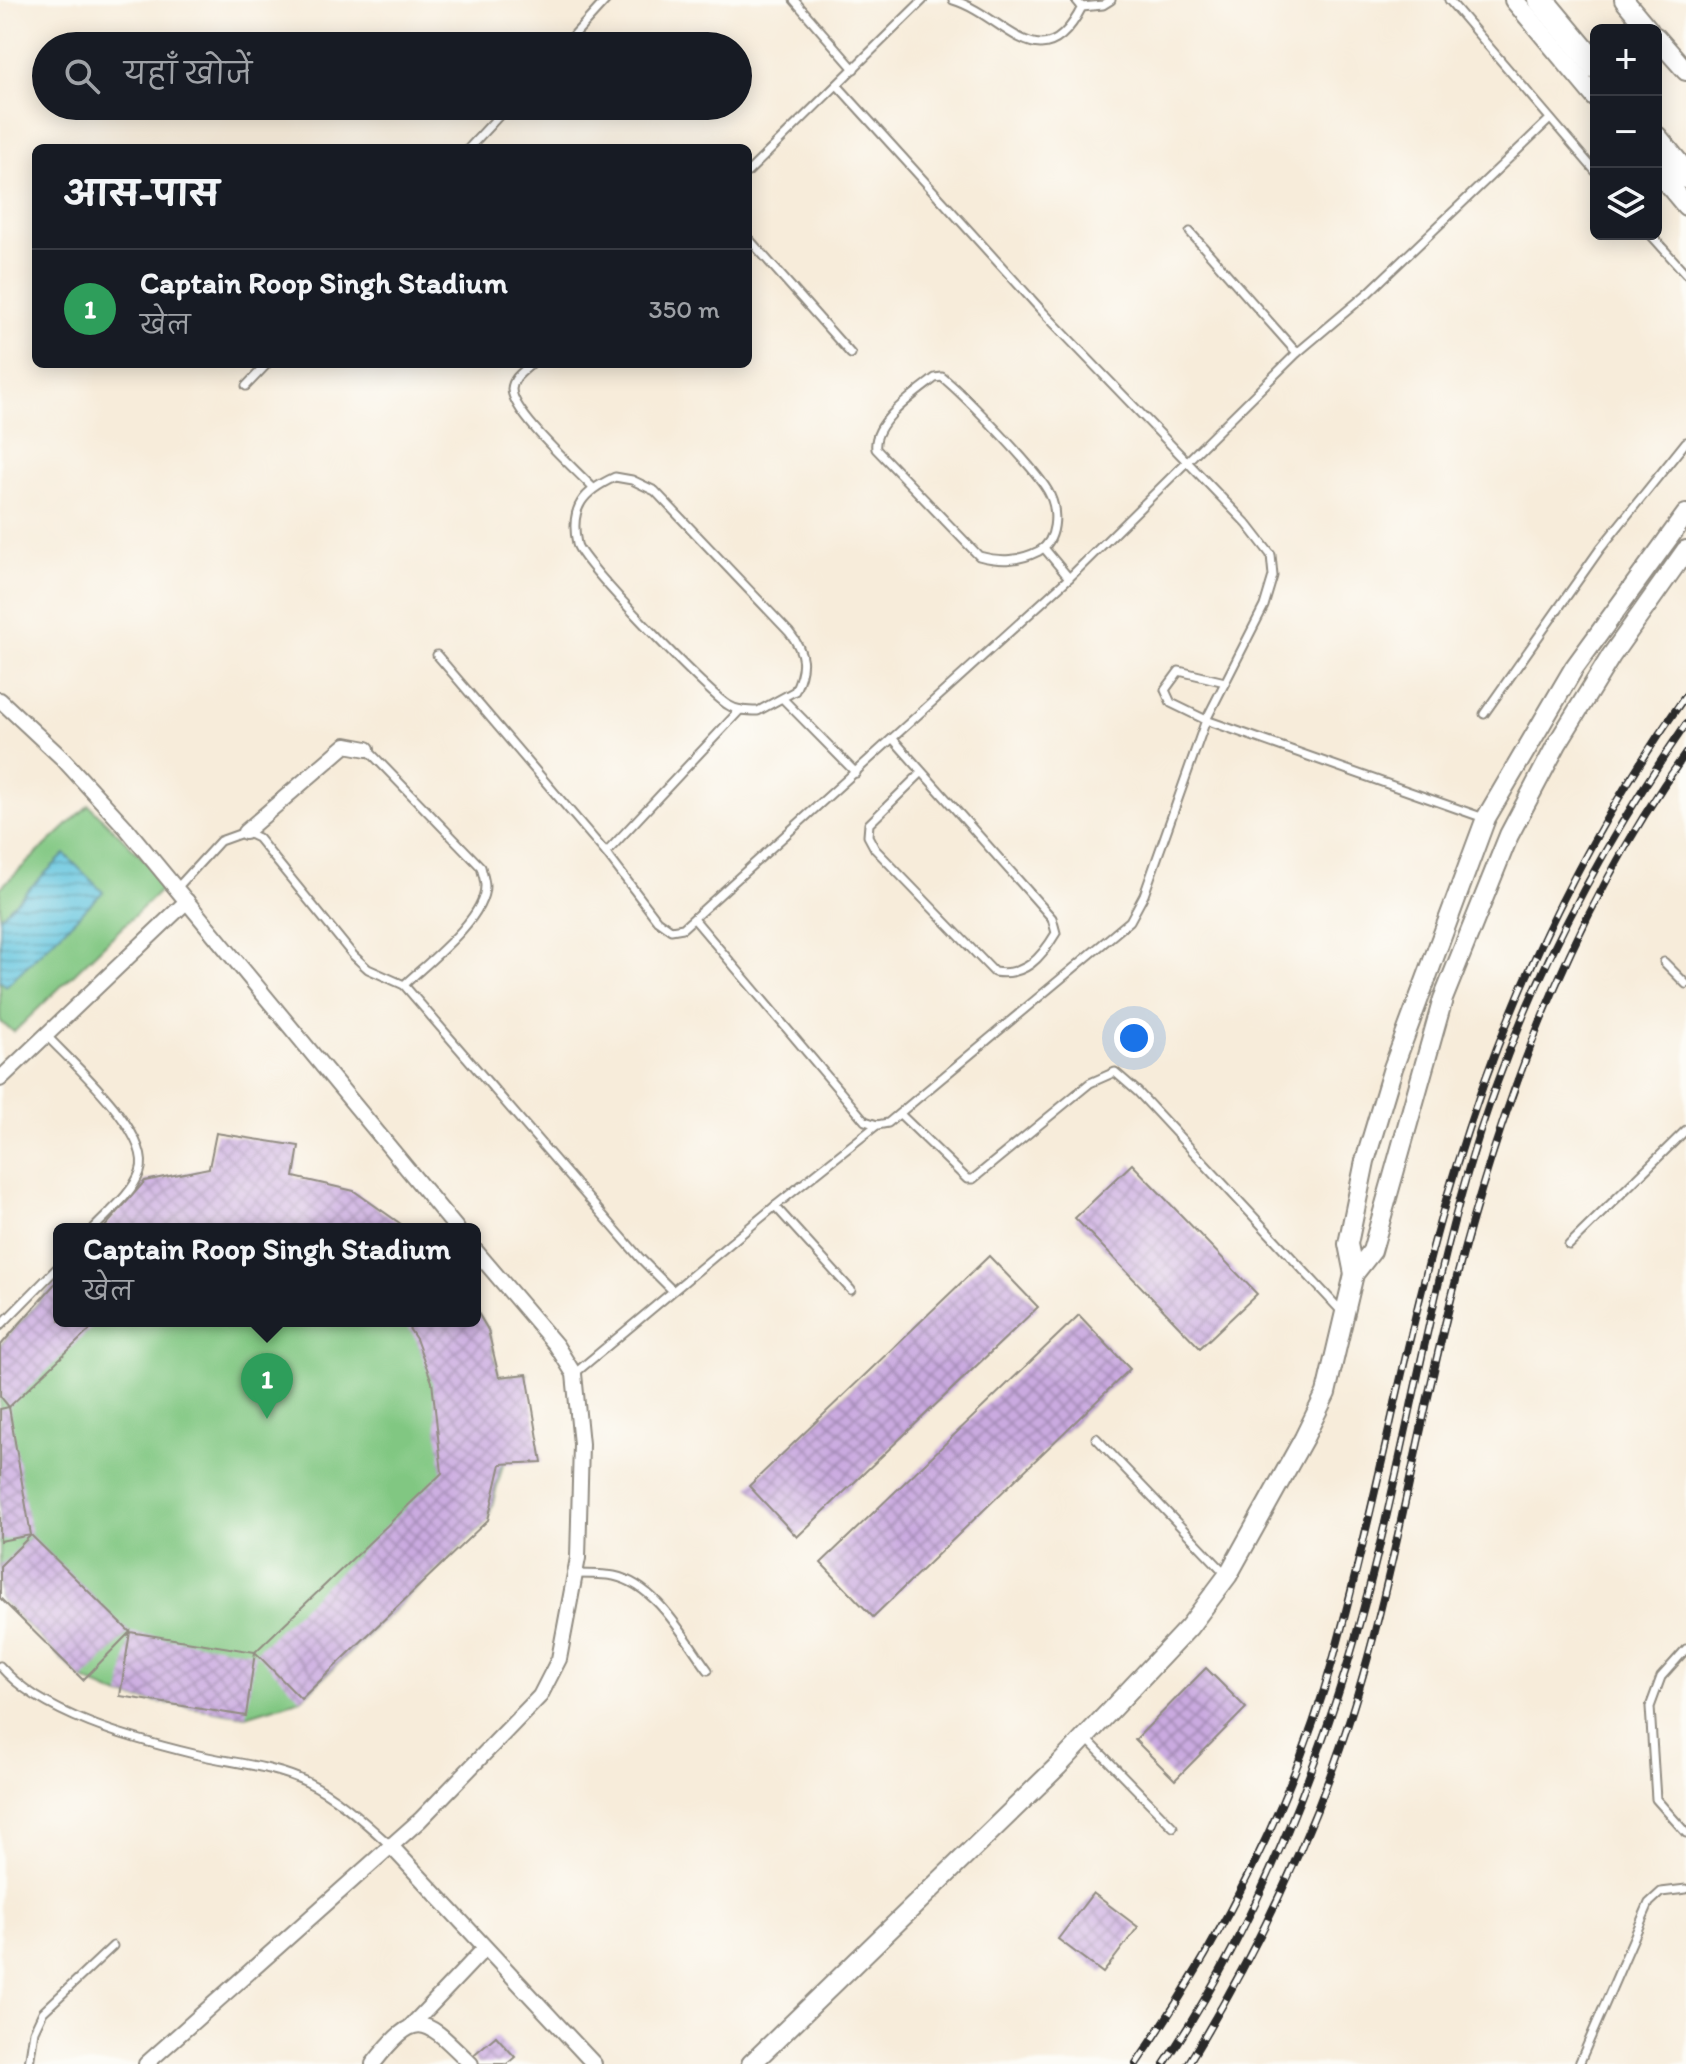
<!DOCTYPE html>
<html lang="hi">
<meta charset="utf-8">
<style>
body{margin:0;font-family:Itim,"Playpen Sans Deva",sans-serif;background:#20242c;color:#f1f3f6}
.controls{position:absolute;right:24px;top:24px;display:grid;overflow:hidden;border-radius:12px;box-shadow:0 4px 20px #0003}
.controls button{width:72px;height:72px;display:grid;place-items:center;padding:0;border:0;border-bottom:2px solid #363941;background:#171b24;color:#f1f3f6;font:40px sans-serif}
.you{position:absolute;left:1134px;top:1038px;width:28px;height:28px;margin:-20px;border:6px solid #fff;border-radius:50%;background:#1a73e8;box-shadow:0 0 0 12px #1a73e833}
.badge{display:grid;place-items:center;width:52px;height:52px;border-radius:50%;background:#d1495b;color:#fff;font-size:26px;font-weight:700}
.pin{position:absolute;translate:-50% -66px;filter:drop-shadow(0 2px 4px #0008)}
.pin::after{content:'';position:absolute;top:42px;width:28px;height:24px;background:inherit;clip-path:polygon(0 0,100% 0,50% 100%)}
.popup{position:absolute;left:53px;top:1223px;width:428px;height:104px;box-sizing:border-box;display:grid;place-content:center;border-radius:12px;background:#171b24;filter:drop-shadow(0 2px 6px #0005);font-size:26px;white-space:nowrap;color:#9ea1a6}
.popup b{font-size:30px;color:#f1f3f6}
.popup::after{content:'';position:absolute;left:50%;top:100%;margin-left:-16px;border:16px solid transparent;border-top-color:#171b24}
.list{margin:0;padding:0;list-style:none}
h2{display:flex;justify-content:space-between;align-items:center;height:104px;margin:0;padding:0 32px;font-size:34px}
h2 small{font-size:26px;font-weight:400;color:#9ea1a6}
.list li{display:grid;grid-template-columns:52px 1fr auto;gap:24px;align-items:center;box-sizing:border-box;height:120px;padding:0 32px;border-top:2px solid #363941}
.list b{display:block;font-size:30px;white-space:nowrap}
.list p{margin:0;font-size:26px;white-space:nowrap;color:#9ea1a6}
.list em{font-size:26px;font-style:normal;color:#9ea1a6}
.icon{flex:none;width:44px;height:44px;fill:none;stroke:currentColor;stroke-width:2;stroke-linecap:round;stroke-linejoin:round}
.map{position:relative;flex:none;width:1686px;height:2064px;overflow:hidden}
.search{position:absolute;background:#171b24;box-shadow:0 4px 20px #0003;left:32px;top:32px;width:720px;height:88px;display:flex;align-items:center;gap:20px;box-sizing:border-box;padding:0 28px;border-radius:44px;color:#9ea1a6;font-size:30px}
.panel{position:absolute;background:#171b24;box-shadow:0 4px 20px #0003;left:32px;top:144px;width:720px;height:224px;border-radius:12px}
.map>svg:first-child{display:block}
</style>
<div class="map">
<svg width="1686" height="2064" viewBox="0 0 1686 2064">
<defs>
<pattern id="water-rules" width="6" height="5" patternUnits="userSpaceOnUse" patternTransform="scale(2)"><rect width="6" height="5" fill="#60c4de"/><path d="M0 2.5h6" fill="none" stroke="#4f9fb4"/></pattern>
<pattern id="building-cross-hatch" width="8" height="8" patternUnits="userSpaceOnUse" patternTransform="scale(2)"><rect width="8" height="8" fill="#caaae0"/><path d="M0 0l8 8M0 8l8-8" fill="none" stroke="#a48bb6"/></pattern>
</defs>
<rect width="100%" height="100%" fill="#fdfcf7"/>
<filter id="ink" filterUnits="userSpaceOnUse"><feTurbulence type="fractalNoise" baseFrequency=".0125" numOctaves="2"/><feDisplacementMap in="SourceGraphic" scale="16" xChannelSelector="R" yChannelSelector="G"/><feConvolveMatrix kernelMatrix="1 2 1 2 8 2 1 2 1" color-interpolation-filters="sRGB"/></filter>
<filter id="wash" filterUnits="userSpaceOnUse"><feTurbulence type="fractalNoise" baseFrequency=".006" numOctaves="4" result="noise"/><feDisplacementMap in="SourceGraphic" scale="32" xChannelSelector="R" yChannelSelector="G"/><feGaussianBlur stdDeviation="1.8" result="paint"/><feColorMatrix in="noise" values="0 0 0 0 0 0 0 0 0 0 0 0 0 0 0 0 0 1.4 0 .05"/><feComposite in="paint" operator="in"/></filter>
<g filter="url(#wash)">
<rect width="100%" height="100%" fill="#f7ecda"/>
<g fill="#81c782" stroke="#567956" stroke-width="2">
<polygon points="89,805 168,883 14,1032 0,1022 0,888"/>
<polygon points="59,1279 59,1321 475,1321 475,1308 488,1330 499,1377 527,1374 488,1520 301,1699 246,1716 120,1696 83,1680 0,1598 0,1346"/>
</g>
<polygon fill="url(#water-rules)" stroke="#467884" stroke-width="2" points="65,854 103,892 6,986 0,980 0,917"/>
<g id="blocks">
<g fill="url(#building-cross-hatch)">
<polygon points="216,1133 299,1146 294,1177 354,1191 408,1229 230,1229 200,1224 195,1229 103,1229 145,1181 209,1168"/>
<polygon points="1132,1164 1257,1294 1200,1348 1075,1218"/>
<polygon points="989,1256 1038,1307 797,1537 749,1486"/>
<polygon points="59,1279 59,1321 99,1321 9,1407 31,1535 0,1541 0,1409 9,1407 0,1396 0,1346"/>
<polygon points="475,1308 488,1330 499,1377 527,1374 542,1462 501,1464 488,1520 301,1699 255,1652 442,1473 432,1382 416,1339 404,1321 475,1321"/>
<polygon points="1079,1315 1130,1369 873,1617 821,1563"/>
<polygon points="31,1535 130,1632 255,1652 246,1716 120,1696 130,1632 83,1680 0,1598 0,1566"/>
<polygon points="1206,1668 1246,1708 1175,1780 1135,1740"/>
<polygon points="1093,1893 1138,1927 1103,1973 1058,1939"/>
<polygon points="496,2036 515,2057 507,2064 477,2064 471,2057"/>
</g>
</g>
</g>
<g filter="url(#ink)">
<use href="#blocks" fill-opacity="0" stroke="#918c82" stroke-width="2"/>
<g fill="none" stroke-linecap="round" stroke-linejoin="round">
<defs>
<g id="service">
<polyline points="794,0 854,69"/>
<path d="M953 0C1006 16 1042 86 1082 7"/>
<polyline points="1076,0 1082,7 1103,5 1111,0"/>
<polyline points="1449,0 1596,172"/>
<polyline points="564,46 606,0"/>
<polyline points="469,148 508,106"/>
<polyline points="748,172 923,0"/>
<polyline points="1190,232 1297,353"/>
<polyline points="1650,234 1686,274"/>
<polyline points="748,238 851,354"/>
<path d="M531 364C524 371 513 377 512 389 512 413 575 469 592 487"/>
<path d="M942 377C963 394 1040 472 1050 495 1058 512 1057 541 1039 551 1019 561 1001 562 979 556L876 449C872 422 916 393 935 378Z"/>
<polyline points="246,386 267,364"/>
<path d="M615 477 632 480 655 491 789 632C806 653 806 667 795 691L758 711C748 711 737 711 728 705 709 694 581 562 577 544 569 507 584 491 615 477Z"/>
<polyline points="1044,548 1069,578"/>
<polyline points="437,655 606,853 657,920 671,930 683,928 1069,578 1297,353 1368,293 1550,119"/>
<polyline points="1225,682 1179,671 1165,690 1171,703 1206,720 1484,818"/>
<polyline points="784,700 856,773"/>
<polyline points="1484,714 1600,549 1686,442"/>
<path d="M893 739 1052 918 1056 933C1041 958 1025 977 994 972L875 849 868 836 869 824 922 772"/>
<path d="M367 749 481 867C482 872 485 880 485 886 485 919 427 963 404 985"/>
<polyline points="606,853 740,710"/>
<polyline points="177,888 220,841 245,832 258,838 353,955 368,969 404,985 640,1258 671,1289"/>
<polyline points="695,920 865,1121 877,1125 888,1123 1130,921 1144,895 1206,720 1264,606 1273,576 1271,555 1247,524 1043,312 838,86"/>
<polyline points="1664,962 1686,984"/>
<path d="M46 1035C71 1062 154 1135 140 1172 132 1194 109 1212 93 1229"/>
<polyline points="900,1114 967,1179 973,1179 1090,1083 1115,1072 1138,1092 1343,1313"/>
<polyline points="775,1206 877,1125"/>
<polyline points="1569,1245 1686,1130"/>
<polyline points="0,1326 59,1266"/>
<polyline points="574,1374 775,1206 851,1290"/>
<polyline points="1096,1438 1226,1574"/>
<path d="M575 1574C588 1574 602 1574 614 1576 657 1585 684 1638 708 1670"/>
<polyline points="1686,1649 1661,1677 1650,1707 1656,1799 1686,1833"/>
<path d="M0 1666C42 1715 132 1739 194 1754 231 1763 272 1765 307 1782 338 1797 364 1822 390 1845"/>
<polyline points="1085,1737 1173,1827"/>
<polyline points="29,2064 34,2031 43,2012 113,1946"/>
<polyline points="1579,2064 1649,1903 1661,1892 1686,1889"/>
</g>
<g id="minor">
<polyline points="0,700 62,758 127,829 457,1229"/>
<polyline points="245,832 346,745 367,749"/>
<polyline points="0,1079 187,901"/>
<polyline points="390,1845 594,2064"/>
<polyline points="411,2026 485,1948"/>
<polyline points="146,2064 420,1820 540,1696 559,1659 578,1558 581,1444 574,1374 556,1345 475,1250"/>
<path d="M373 2064C418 2006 425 2019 471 2064"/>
</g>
<g id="tertiary">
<polyline points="1514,0 1596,98"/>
<polyline points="1624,0 1649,30"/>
<polyline points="1656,37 1686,71"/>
<polyline points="1656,170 1686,206"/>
<polyline points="1354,1274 1348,1244 1365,1161 1393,1068 1486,818 1574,668 1686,514"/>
<polyline points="751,2064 1058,1766 1189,1627 1228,1575 1304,1438 1326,1393 1354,1274 1372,1251 1443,999 1509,835 1557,744 1611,656 1686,550"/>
</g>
<g id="primary">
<polyline points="1541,0 1596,66"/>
<polyline points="1656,139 1686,176"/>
</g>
</defs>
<use href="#service" stroke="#918c82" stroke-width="11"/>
<use href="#minor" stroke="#918c82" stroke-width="18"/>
<use href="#tertiary" stroke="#918c82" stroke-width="22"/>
<use href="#primary" stroke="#918c82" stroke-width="28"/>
<use href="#service" stroke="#fff" stroke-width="7"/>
<use href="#minor" stroke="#fff" stroke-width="14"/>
<use href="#tertiary" stroke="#fff" stroke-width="18"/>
<use href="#primary" stroke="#fff" stroke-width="24"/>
<defs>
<g id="rail">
<path d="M1136 2064C1221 1941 1294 1800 1334 1656 1379 1495 1406 1329 1455 1170 1507 999 1583 840 1686 695"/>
<path d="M1164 2064C1245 1944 1303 1806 1346 1669 1396 1507 1420 1337 1467 1174 1513 1014 1591 861 1686 724"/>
<path d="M1188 2064C1246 1969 1296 1870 1334 1765 1385 1625 1408 1476 1443 1332 1492 1128 1563 925 1686 753"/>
</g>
</defs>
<use href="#rail" stroke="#2b2b2b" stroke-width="8"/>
<use href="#rail" stroke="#fdfcf7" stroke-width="5" stroke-dasharray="15" stroke-linecap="butt"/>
</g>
</g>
</svg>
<div class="controls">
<button>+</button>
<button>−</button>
<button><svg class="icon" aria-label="layers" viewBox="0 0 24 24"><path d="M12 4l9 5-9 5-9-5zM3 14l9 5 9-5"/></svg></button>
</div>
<div class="you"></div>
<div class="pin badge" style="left:267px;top:1419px;background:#2e9e5b">1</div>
<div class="popup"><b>Captain Roop Singh Stadium</b>खेल</div>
<div class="search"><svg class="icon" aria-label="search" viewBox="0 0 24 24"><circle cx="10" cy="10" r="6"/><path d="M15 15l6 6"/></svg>यहाँ खोजें</div>
<section class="panel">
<h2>आस-पास<small></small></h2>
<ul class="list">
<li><span class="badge" style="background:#2e9e5b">1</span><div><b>Captain Roop Singh Stadium</b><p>खेल</p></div><em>350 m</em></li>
</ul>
</section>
</div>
